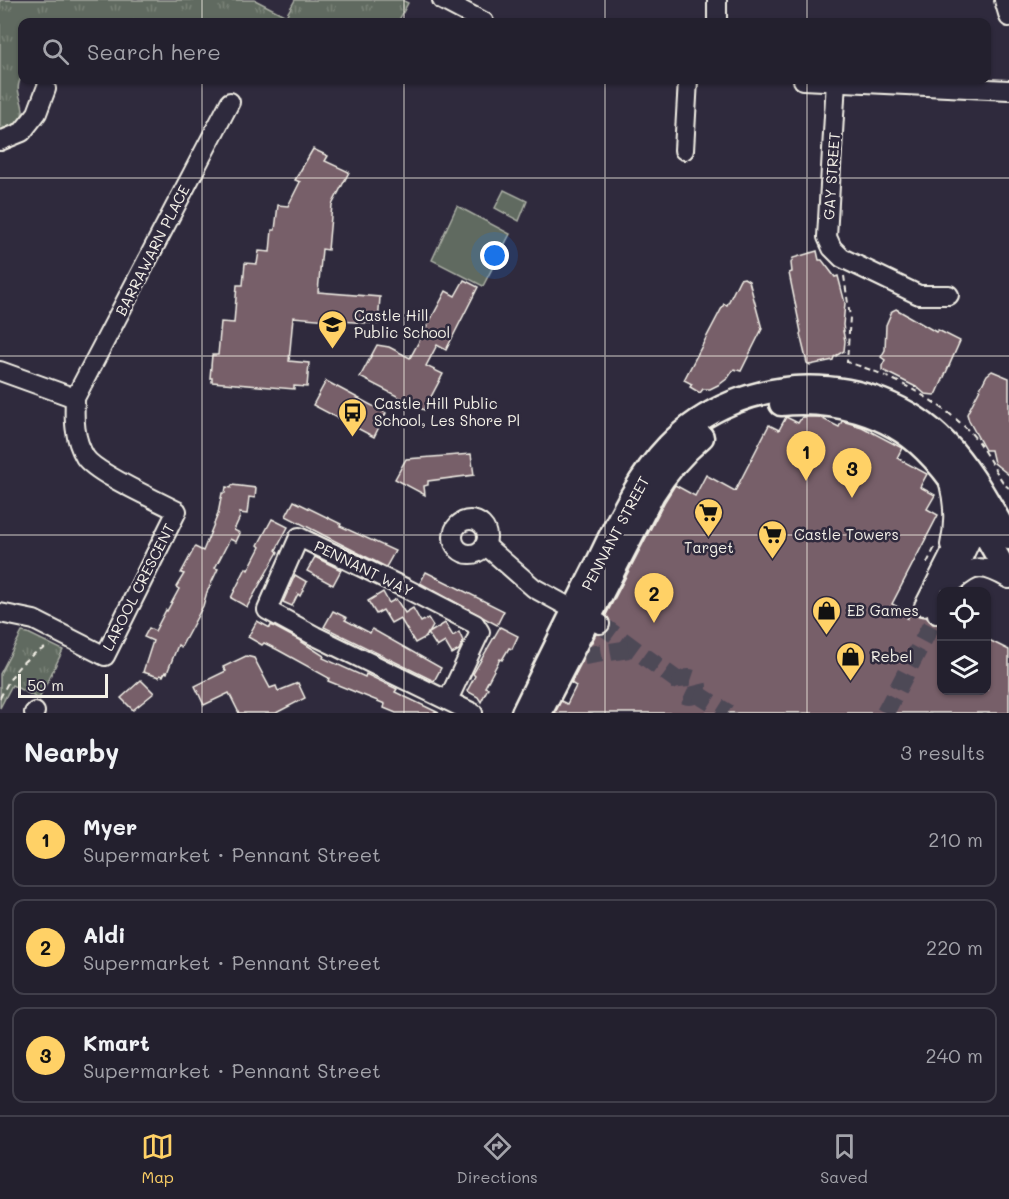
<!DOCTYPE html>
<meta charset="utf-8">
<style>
body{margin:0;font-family:Mali,sans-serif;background:#2f2d3a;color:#f1f3f6}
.controls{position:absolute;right:18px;bottom:18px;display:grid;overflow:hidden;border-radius:12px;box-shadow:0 2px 4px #0004}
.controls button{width:54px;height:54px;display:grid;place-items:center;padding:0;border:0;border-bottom:2px solid #403e4a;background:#23202e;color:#f1f3f6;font:30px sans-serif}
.scale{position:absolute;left:18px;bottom:15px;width:90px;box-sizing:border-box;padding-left:6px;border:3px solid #f4f1e8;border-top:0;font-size:16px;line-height:21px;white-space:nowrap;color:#f4f1e8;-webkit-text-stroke:4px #2f2a3d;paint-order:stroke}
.you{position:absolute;left:495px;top:256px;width:21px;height:21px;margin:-15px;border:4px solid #fff;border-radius:50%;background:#1a73e8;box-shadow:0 0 0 9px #1a73e833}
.badge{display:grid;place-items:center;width:39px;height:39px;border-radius:50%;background:#ffd166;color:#111;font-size:20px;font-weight:700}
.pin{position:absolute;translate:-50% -50px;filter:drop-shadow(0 2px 3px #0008)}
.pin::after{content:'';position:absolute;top:32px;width:21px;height:18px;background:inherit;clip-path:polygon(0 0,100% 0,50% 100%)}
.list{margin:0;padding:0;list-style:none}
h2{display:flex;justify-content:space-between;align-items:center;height:78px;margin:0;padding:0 24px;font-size:26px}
h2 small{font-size:20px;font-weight:400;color:#a3a3aa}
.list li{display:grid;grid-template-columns:39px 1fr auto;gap:18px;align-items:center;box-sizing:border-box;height:96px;margin:0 12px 12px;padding:0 12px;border:2px solid #403e4a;border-radius:12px}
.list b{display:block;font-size:22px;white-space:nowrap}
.list p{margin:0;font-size:20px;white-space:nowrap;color:#a3a3aa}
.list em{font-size:20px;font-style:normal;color:#a3a3aa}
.icon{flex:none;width:33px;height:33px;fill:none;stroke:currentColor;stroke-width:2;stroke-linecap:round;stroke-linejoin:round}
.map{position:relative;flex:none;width:1009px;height:713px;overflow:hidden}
.search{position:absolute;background:#23202e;box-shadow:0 2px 4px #0004;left:18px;right:18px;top:18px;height:66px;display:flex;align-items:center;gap:15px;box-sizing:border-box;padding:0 21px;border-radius:12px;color:#a3a3aa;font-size:22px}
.sheet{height:402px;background:#23202e}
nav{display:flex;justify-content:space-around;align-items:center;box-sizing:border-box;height:84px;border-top:2px solid #403e4a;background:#23202e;font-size:16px;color:#a3a3aa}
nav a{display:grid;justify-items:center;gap:3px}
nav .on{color:#ffd166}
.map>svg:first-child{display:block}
</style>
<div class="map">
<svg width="1009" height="713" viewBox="0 0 1009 713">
<defs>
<pattern id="park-tufts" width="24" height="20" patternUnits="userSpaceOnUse" patternTransform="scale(1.5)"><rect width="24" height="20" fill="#616b60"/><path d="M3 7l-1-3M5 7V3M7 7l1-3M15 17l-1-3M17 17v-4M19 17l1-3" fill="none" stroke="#788177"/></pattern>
</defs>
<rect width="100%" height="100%" fill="#2f2a3d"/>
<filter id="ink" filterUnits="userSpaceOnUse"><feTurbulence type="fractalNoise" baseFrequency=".0167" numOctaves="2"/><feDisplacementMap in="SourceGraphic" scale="12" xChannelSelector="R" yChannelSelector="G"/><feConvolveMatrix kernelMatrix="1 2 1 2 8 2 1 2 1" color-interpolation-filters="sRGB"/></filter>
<g filter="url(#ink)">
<g fill="url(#park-tufts)" stroke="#aaaea4" stroke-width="1.5">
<path d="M0 0H255L286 16 295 0H402L408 3 398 22H22V76C13 91 23 98 23 112 23 115 21 118 20 122L0 130Z"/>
<polygon points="22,632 28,633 63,650 39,699 12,685 0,708 0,674"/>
</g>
<g fill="#616b60" stroke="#aaaea4" stroke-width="1.5">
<polygon points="504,190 527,201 519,221 495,208"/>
<polygon points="457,206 510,234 483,286 432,260"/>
</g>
<g fill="#775e69" stroke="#f4f1e8" stroke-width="1.5">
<polygon points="313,149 328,156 325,161 349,172 332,205 328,250 322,249 318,292 380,297 378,324 293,317 289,361 309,363 307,387 294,386 294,389 212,382 212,378 210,378 212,355 218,355 221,322 234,323 237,285 243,285 245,263 257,264 259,251 270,252 272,230 275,230 278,205 288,206 300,182 295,180"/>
<polygon points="817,251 819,260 822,260 835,277 838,276 845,303 843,325 844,331 843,331 845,341 844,351 834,357 833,360 810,365 807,363 800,334 801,332 789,273 792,272 791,263 793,258"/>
<polygon points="744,278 749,281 762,329 741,371 734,369 728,378 720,384 710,389 703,389 700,393 690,387 692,384 684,380 724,304 727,305 740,279"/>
<polygon points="464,280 478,287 446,350 437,345 426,366 443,374 424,410 360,377 377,345 389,347 410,358 446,291 455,296"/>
<polygon points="896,309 936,332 938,330 960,341 937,393 934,395 925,394 918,388 882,370 882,366 885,360 881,357 885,350 886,325 892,311"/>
<polygon points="992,371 1009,378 1009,475 994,463 991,450 985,450 969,421 967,414 987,375"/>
<polygon points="326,381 386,413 374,437 313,405"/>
<polygon points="786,417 798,423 802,417 819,417 839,427 842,421 862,427 902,448 897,458 927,474 920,487 935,495 927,509 938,515 892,604 914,615 915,613 919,616 926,617 933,624 942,624 942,690 987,690 987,639 1009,650 1009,713 555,713 561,701 567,704 576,686 571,683 596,634 605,634 610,629 611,623 606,615 665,501 675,485 695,496 706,475 735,491 769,425 779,430"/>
<polygon points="471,454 474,475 428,481 428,485 424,486 425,495 395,479 406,459"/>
<polygon points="232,485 256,488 255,498 249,497 247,514 239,513 240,517 234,530 240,533 236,542 230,539 215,568 218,569 207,592 203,606 181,647 178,645 167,673 165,672 163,676 160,675 159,677 143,672 153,641 144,637 149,628 155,631 166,610 167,611 179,589 176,587 184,574 181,573 195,547 203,551 218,514 222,493 225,493 226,487 231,488"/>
<polygon points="294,501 341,524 340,526 395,551 386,567 286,516"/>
<polygon points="272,519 288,527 276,550 278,552 247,607 231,598 246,568 248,570 260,547 258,545"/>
<polygon points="315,557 341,570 333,585 307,571"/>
<polygon points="426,572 504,611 497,625 420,583"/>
<polygon points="295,575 307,582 300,596 298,594 292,606 283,602"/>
<polygon points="383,592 389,603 396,599 405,613 413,608 421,622 428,618 433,626 429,633 445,623 453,636 459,632 463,641 459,650 452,654 445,642 437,647 428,633 426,637 415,643 400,618 391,623 383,610 376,614 368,601"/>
<polygon points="333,611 347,618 345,620 370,633 372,629 441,668 434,681 324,627"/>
<polygon points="257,621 270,628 271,625 299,640 324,656 323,658 365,677 366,674 397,689 395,692 439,713 396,713 384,708 385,704 328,681 329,678 278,650 264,643 262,645 248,637"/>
<polygon points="500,627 518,636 512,649 509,648 502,660 500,659 485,687 488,688 481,702 478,697 467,691 475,676 473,674"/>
<polygon points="246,656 254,658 270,688 276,686 278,691 298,683 305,698 276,713 239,713 229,693 204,705 195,686 226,671 223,667"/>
<polygon points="141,680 154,693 133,710 121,698"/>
</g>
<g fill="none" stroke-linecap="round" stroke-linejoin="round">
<g stroke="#4d4857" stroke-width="18" stroke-dasharray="18 9" stroke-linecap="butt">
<polyline points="600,624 681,683"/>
<polyline points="584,656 635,648"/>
<circle cx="689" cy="687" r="9"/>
<polyline points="696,693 728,713"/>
<polyline points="885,713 937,614"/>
</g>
<defs>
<g id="minor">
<polyline points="442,0 484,22"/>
<polyline points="1004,0 1009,17"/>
<polyline points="717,22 717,0"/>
<polyline points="803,80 1009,90"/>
<polyline points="836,81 827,237 832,248 842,258 919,295 949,295"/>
<polyline points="0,141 22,132 37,113 46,89"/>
<polyline points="684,150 688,80"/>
<polyline points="0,371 75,398"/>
<path d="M947 477C954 499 955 523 950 545"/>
<circle cx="470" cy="537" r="17"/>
<polyline points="485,545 534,588 600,624"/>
<path d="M953 583C974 563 985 565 1009 579"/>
<polyline points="950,585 978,525 988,519"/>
<polyline points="924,606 971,513 982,506"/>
<path d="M0 613 34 620 105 656 177 511C157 500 96 474 85 457 74 438 74 420 75 398L230 102"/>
<polyline points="937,614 942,603"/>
<polyline points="448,700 480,632 475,624 405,588 299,537 267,610 315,636 473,713"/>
<polyline points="34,713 35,712"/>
</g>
<g id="major">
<path d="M781 404C832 399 888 413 925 450 961 485 983 533 1009 576"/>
<path d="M523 713C547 664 571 615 596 566 616 525 636 479 668 446 741 370 873 367 946 443 972 470 990 506 1009 538"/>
<path d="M540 713 653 494C667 471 682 454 702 437"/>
</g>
</defs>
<use href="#minor" stroke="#f4f1e8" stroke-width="22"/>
<use href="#major" stroke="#f4f1e8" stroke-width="27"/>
<g stroke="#f4f1e8" stroke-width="2" stroke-dasharray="6 4.5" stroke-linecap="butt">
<path d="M844 276 850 317 847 362C891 375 935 398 968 430 981 442 994 470 1005 485L1009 488"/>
<polyline points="927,563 935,547"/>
<polyline points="907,619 911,611"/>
<path d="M0 698C13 672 22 657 50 646"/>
</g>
<use href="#minor" stroke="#2f2a3d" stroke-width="18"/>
<use href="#major" stroke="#2f2a3d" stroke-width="22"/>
</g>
</g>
<path fill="none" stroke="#f4f1e8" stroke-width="1.5" stroke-opacity="0.55" d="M202 0V22M404 0V22M605 0V22M807 0V22M202 80V713M404 80V713M605 80V713M807 80V713M0 178H1009M0 356H1009M0 535H1009"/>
<defs>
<symbol id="school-pin" viewBox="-11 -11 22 30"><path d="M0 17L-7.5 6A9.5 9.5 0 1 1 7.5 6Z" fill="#ffd166" stroke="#2f2a3d"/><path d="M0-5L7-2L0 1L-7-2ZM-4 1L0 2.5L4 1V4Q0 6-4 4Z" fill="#111"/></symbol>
<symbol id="bus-pin" viewBox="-11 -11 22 30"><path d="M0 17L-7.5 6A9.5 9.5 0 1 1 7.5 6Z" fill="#ffd166" stroke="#2f2a3d"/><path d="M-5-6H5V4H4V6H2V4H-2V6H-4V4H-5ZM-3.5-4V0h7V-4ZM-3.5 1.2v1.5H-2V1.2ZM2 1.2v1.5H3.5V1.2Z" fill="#111"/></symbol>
<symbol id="supermarket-pin" viewBox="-11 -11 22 30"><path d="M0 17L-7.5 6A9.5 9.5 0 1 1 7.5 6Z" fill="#ffd166" stroke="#2f2a3d"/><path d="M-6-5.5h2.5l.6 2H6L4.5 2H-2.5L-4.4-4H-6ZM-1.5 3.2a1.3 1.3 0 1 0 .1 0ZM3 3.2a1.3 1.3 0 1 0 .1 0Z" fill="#111"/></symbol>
<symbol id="shop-pin" viewBox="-11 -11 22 30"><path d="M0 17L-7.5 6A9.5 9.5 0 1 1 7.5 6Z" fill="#ffd166" stroke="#2f2a3d"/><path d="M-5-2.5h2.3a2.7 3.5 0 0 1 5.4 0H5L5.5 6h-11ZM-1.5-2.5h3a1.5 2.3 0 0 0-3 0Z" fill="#111"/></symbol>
</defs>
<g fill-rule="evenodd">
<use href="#school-pin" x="316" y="308" width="33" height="45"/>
<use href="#bus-pin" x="336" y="396" width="33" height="45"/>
<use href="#supermarket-pin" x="692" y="496" width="33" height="45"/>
<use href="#supermarket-pin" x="756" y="518" width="33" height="45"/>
<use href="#shop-pin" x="810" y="594" width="33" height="45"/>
<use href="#shop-pin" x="834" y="640" width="33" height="45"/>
</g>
<g text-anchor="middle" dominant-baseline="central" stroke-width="5" stroke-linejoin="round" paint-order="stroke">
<g font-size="15" fill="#f4f1e8" stroke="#2f2a3d">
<text transform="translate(831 176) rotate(-86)">GAY STREET</text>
<text transform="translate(152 250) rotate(-63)">BARRAWARN PLACE</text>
<text transform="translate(615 533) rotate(-62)">PENNANT STREET</text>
<text transform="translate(364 568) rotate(26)">PENNANT WAY</text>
<text transform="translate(138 587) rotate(-63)">LAROOL CRESCENT</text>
</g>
<g font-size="15" fill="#f4f1e8" stroke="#2f2a3d" text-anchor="start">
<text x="354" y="315">Castle Hill<tspan x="354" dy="17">Public School</tspan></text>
<text x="374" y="403">Castle Hill Public<tspan x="374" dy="17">School, Les Shore Pl</tspan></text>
<text x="794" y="534">Castle Towers</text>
<text x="709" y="547" text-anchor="middle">Target</text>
<text x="847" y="610">EB Games</text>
<text x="871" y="656">Rebel</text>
</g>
</g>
</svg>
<div class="controls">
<button><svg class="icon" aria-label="locate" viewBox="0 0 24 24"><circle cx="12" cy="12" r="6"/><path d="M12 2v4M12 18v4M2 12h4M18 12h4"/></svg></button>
<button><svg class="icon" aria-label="layers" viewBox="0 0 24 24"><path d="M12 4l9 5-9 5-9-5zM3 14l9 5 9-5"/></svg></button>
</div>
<div class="scale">50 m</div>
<div class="you"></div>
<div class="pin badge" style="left:806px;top:481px">1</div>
<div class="pin badge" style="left:654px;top:623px">2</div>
<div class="pin badge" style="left:852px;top:498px">3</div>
<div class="search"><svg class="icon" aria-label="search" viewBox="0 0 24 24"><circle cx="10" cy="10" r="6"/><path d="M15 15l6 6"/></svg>Search here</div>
</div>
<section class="sheet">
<h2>Nearby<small>3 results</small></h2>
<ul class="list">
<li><span class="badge">1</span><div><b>Myer</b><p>Supermarket · Pennant Street</p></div><em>210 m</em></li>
<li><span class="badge">2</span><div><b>Aldi</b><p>Supermarket · Pennant Street</p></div><em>220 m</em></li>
<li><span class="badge">3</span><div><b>Kmart</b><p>Supermarket · Pennant Street</p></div><em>240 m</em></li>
</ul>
</section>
<nav>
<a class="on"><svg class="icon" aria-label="map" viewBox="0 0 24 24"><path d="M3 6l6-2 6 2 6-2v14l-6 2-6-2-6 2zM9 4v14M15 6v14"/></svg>Map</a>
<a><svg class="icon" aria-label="directions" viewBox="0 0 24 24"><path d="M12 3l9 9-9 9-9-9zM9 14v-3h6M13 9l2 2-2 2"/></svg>Directions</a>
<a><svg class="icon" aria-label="saved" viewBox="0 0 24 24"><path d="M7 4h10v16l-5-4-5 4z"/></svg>Saved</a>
</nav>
